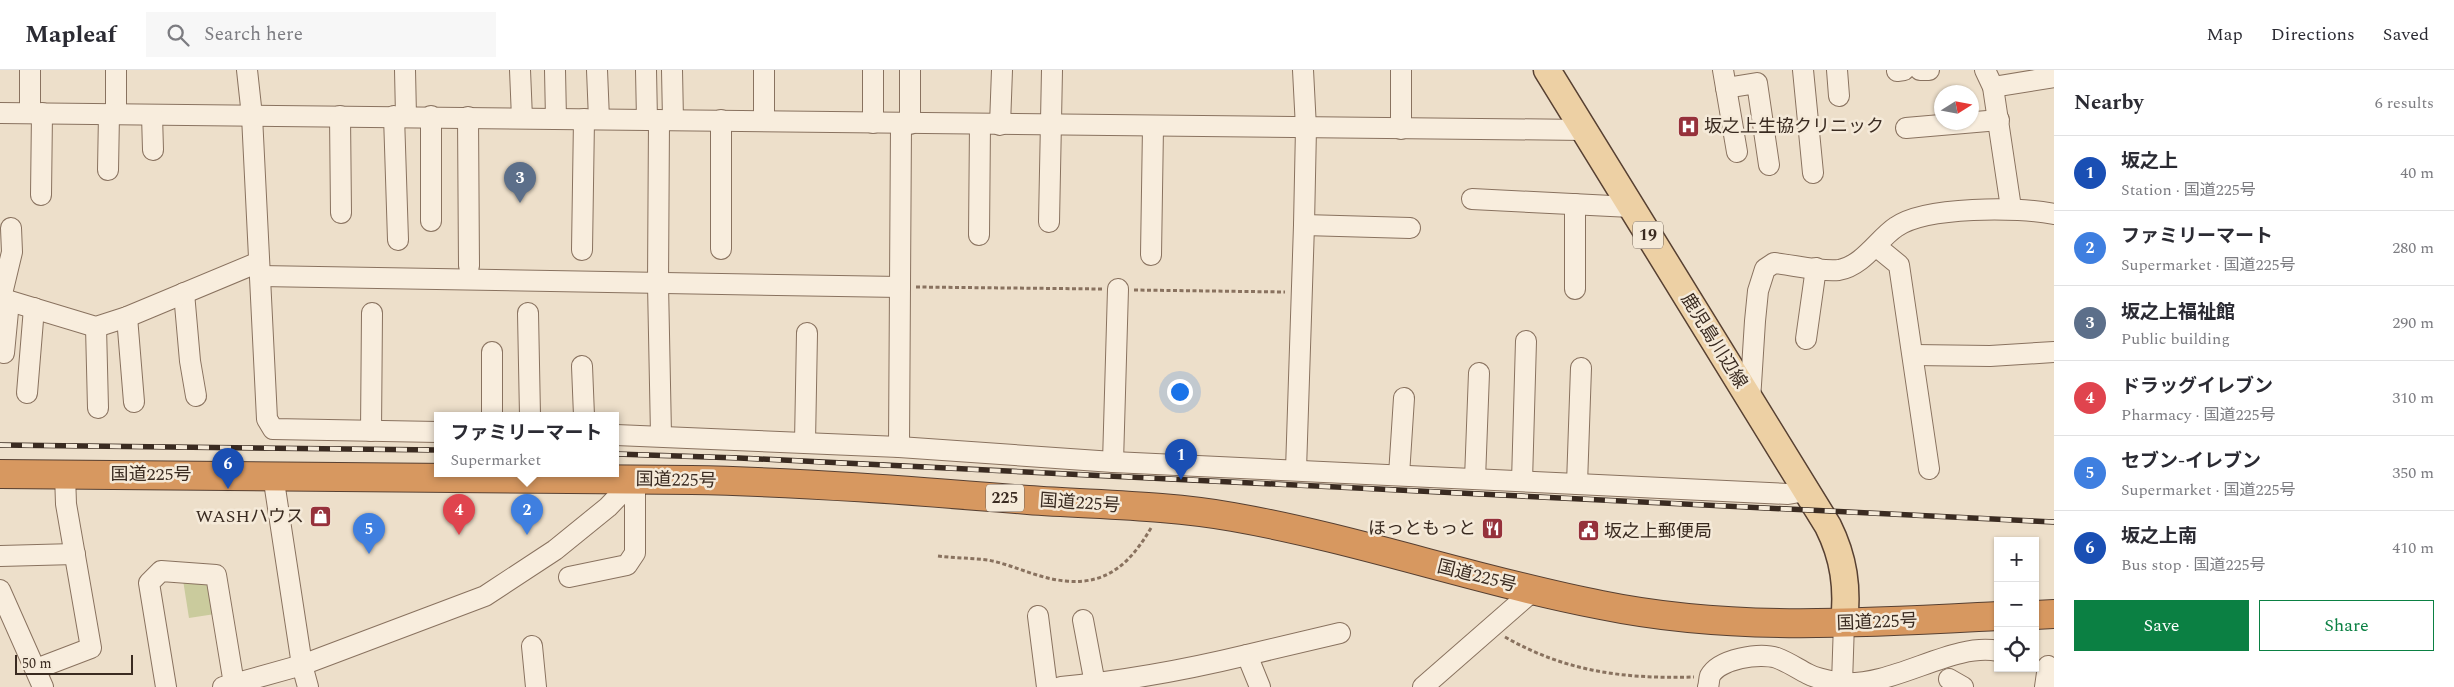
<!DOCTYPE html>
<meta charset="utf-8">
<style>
body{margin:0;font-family:Spectral,"Noto Sans JP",serif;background:#f7f7f7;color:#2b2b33}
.controls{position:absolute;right:15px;bottom:15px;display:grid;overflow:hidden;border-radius:0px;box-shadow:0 1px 4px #0004}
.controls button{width:45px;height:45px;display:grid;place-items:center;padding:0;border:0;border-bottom:1px solid #e1e1e2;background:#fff;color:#2b2b33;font:25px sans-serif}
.compass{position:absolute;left:1934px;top:15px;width:45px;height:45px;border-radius:50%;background:#fff;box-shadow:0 1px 4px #0004;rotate:79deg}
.scale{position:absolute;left:15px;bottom:12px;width:118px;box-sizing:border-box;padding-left:5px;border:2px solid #3a2b21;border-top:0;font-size:14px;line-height:18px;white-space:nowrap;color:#3a2b21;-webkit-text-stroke:4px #f5ead9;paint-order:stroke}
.you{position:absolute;left:1179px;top:321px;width:18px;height:18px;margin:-12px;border:4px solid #fff;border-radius:50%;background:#1a73e8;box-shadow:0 0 0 8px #1a73e833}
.badge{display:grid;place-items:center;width:32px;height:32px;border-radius:50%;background:#0b8043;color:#fff;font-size:16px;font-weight:700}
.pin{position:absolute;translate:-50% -41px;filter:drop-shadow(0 1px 2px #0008)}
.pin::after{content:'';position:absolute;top:26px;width:18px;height:15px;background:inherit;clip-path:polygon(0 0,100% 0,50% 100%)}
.popup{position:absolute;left:434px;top:342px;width:185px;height:65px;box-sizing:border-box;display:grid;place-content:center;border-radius:0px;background:#fff;filter:drop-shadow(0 1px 4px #0005);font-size:16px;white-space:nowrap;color:#7c7c81}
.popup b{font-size:19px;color:#2b2b33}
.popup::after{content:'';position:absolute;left:50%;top:100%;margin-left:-10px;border:10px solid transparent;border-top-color:#fff}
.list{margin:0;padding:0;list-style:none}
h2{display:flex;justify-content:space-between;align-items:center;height:65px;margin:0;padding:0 20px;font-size:21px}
h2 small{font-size:16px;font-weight:400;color:#7c7c81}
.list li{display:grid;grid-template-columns:32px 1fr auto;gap:15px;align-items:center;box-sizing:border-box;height:75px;padding:0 20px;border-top:1px solid #e1e1e2}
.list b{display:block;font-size:19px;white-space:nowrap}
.list p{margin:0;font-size:16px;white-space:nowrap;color:#7c7c81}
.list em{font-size:16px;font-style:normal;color:#7c7c81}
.actions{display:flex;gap:10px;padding:15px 20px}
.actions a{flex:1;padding:11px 0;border:1px solid #0b8043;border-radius:0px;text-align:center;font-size:18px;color:#0b8043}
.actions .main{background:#0b8043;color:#fff}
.icon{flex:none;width:28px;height:28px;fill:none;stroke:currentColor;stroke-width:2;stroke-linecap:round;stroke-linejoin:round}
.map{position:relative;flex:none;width:2054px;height:617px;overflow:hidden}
header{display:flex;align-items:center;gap:30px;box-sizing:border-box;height:70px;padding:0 25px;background:#fff;border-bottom:1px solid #e1e1e2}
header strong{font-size:24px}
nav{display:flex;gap:28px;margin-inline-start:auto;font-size:18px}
.search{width:350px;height:45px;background:#f7f7f7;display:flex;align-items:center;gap:12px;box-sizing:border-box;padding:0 18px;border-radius:0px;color:#7c7c81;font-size:19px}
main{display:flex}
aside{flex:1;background:#fff}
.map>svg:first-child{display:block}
</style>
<header>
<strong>Mapleaf</strong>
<div class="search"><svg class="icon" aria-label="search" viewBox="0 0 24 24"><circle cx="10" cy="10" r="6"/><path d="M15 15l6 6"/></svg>Search here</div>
<nav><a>Map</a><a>Directions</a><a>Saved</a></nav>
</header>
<main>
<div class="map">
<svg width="2054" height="617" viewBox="0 0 2054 617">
<rect width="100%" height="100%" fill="#eddfca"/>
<polygon fill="#cacb9d" points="204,509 210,515 215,544 189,548 183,510"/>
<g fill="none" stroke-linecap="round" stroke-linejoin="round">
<defs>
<g id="minor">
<polyline points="30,0 30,43"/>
<polyline points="116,0 116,44"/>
<polyline points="247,0 252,46 267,349 273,359 438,362"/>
<polyline points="405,0 406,46"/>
<polyline points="520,0 522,48"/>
<polyline points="555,0 556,49"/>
<polyline points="597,0 599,49"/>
<polyline points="646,0 647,50"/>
<polyline points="672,0 673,50"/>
<polyline points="873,0 873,53"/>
<polyline points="1401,0 1401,59"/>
<polyline points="1723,0 1737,82"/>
<polyline points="1803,0 1813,103"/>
<polyline points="1837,0 1839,26"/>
<polyline points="1920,0 1929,0"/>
<polyline points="1985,0 1993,17 2011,138"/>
<polyline points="1897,1 1904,0"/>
<polyline points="1993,17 2054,7"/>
<polyline points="1726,18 1757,13 1769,95"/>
<polyline points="0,43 1584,60"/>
<polyline points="152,45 153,80"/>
<polyline points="340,46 341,143"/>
<polyline points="394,46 398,170"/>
<polyline points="431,46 431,151"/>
<polyline points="468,47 469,196"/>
<polyline points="659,50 658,214 661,365"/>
<polyline points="764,50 764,0"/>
<polyline points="910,54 910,0"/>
<polyline points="1000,55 1002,0"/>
<polyline points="1906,58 1999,50"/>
<polyline points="108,100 109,44"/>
<polyline points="41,125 42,43"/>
<polyline points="1472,129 1631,137"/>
<polyline points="1049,152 1052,0"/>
<polyline points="1304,155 1410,158"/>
<polyline points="979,165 980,54"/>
<polyline points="1877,177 1899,195 1929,399"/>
<polyline points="721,179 721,50"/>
<polyline points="582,180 584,49"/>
<polyline points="1151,185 1153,57"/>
<polyline points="260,206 900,217"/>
<polyline points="1575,219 1575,134"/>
<polyline points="184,223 190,291 196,326"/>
<polyline points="0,228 96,257 127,247 259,192"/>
<polyline points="1,228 12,182 11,158"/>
<polyline points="528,243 530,346"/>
<polyline points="127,247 134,332"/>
<polyline points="96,257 98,338"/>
<polyline points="1806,269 1816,198"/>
<polyline points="492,282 492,346"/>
<polyline points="4,283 9,231"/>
<polyline points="1914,285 1990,286 2054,282"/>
<polyline points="582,296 584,346"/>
<polyline points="27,323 34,238"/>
<path d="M1750 330 1755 251 1758 221 1765 199 1774 193C1794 195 1818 202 1839 200 1863 196 1879 168 1896 157 1926 136 2018 137 2054 144"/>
<polyline points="371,361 372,243"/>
<polyline points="616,365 899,377 1113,392 1788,424 1806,421"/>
<polyline points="805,372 807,263"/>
<polyline points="899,377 901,54"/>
<polyline points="1113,392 1118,219"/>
<polyline points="1296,400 1304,155 1306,58 1303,0"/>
<polyline points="273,405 302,595 308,617"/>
<polyline points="1399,405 1404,328"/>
<polyline points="1475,409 1479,303"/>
<polyline points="1522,411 1526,271"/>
<polyline points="1577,414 1581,298"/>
<polyline points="0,486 75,484"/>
<polyline points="569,507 627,495 635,483 635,409"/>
<polyline points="0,520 43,617"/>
<polyline points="1038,546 1047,617"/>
<polyline points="1083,550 1095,614"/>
<polyline points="532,576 536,617"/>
<polyline points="1247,585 1340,563"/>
<polyline points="36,599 91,578 66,434 65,404"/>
<polyline points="1949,609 1963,617"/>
<polyline points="1842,613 1844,553"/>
<polyline points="166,617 149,513 161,501 216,505 234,614"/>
<polyline points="223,617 302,595 485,526 555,480 608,437 635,409"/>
<path d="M1061 617C1124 611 1185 600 1247 585L1260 617"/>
<polyline points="1423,617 1534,520"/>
<path d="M1708 617C1709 614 1709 609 1710 606 1719 589 1760 582 1777 588 1788 592 1798 599 1808 604 1817 609 1831 611 1841 613 1895 617 1952 572 1998 581"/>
<polyline points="2045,617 2048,596"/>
</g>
<path id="major" d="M1547 0 1828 456C1844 488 1848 518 1844 553"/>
<g id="highway">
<path d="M0 404 691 410C803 412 916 421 1028 430 1096 435 1166 435 1233 447 1358 469 1477 511 1601 535 1732 562 1866 553 1998 546"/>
<polyline points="2035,545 2054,544"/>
</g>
</defs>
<use href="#minor" stroke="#89725f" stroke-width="22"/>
<use href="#major" stroke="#574032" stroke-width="29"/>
<use href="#highway" stroke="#574032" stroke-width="30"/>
<g stroke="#89725f" stroke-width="3" stroke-dasharray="4 2.5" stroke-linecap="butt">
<polyline points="916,217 1102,219"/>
<polyline points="1134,220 1285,222"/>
<path d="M938 486C954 488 971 488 988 490 1014 495 1039 509 1066 511 1108 515 1131 492 1151 458"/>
<path d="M1505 567C1566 602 1625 609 1694 607"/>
</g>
<use href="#minor" stroke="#f8eddd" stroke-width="20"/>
<use href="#major" stroke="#edd0a4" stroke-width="26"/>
<use href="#highway" stroke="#d79860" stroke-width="28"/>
<defs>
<g id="rail">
<polyline points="0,375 438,380"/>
<polyline points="616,384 739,388 2054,452"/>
</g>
</defs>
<use href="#rail" stroke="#3a2b21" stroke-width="5.5"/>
<use href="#rail" stroke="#f5ead9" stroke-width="4" stroke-dasharray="11" stroke-linecap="butt"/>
</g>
<defs>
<symbol id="hospital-square" viewBox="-11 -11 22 22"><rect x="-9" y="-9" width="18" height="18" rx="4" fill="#96313b" stroke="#f5ead9"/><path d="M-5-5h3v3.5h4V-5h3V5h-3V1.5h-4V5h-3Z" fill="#fff"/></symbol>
<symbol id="shop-square" viewBox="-11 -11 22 22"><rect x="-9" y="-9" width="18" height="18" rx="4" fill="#96313b" stroke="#f5ead9"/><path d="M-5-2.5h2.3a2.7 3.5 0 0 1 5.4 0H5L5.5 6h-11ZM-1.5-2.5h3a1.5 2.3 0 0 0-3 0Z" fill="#fff"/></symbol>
<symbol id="restaurant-square" viewBox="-11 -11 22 22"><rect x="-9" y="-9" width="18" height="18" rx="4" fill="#96313b" stroke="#f5ead9"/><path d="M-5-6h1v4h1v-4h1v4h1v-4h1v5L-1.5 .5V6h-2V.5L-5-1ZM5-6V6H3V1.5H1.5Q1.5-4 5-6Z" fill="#fff"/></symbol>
<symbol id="civic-square" viewBox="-11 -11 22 22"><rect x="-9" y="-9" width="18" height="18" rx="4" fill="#96313b" stroke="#f5ead9"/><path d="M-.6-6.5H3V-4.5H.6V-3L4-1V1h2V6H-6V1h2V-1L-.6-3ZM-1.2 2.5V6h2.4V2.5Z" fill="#fff"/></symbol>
</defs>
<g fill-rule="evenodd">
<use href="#hospital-square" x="1676" y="44" width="25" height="25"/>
<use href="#shop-square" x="308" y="434" width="25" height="25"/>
<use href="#restaurant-square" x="1480" y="446" width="25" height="25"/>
<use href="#civic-square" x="1576" y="448" width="25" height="25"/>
</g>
<g text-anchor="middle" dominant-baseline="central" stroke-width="5" stroke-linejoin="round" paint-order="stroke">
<g fill="#f5ead9" stroke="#726458" stroke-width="1">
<rect x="1633" y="151.5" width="30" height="27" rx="4"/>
<rect x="986" y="414.5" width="38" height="27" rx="4"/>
</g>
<g font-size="16" font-weight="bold" fill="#3a2b21">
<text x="1648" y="165">19</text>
<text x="1005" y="428">225</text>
</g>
<g font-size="18" fill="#3a2b21" stroke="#f5ead9" text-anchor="start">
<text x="1704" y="56">坂之上生協クリニック</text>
<text x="304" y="446" text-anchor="end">WASHハウス</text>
<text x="1476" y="458" text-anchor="end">ほっともっと</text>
<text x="1604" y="461">坂之上郵便局</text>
</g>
<g font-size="18" fill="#3a2b21" stroke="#f5ead9">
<text transform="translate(1714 271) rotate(58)">鹿児島川辺線</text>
<text x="151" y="404">国道225号</text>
<text transform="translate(676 410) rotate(1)">国道225号</text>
<text transform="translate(1080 433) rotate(4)">国道225号</text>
<text transform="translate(1477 506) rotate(14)">国道225号</text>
<text transform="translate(1877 552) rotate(-2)">国道225号</text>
</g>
</g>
</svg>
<div class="controls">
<button>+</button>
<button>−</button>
<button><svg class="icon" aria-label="locate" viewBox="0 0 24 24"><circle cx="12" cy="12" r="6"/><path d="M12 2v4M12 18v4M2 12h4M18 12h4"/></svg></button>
</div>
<svg class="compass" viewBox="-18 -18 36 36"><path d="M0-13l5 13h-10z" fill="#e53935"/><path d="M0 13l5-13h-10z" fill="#7c7c81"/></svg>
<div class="scale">50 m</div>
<div class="you"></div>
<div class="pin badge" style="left:1181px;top:410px;background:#1a4fb4">1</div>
<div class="pin badge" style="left:527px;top:465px;background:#3f7fe0">2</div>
<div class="popup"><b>ファミリーマート</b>Supermarket</div>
<div class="pin badge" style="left:520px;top:133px;background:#5c6f8a">3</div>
<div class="pin badge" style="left:459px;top:465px;background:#e0444e">4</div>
<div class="pin badge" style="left:369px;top:484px;background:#3f7fe0">5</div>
<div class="pin badge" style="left:228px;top:419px;background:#1a4fb4">6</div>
</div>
<aside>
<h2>Nearby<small>6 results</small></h2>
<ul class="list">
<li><span class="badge" style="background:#1a4fb4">1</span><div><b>坂之上</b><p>Station · 国道225号</p></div><em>40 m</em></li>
<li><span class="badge" style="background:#3f7fe0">2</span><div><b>ファミリーマート</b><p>Supermarket · 国道225号</p></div><em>280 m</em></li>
<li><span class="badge" style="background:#5c6f8a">3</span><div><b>坂之上福祉館</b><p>Public building</p></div><em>290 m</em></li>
<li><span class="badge" style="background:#e0444e">4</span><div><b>ドラッグイレブン</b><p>Pharmacy · 国道225号</p></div><em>310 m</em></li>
<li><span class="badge" style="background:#3f7fe0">5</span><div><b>セブン-イレブン</b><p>Supermarket · 国道225号</p></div><em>350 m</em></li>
<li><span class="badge" style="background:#1a4fb4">6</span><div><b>坂之上南</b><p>Bus stop · 国道225号</p></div><em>410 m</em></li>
</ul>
<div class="actions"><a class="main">Save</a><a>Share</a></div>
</aside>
</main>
